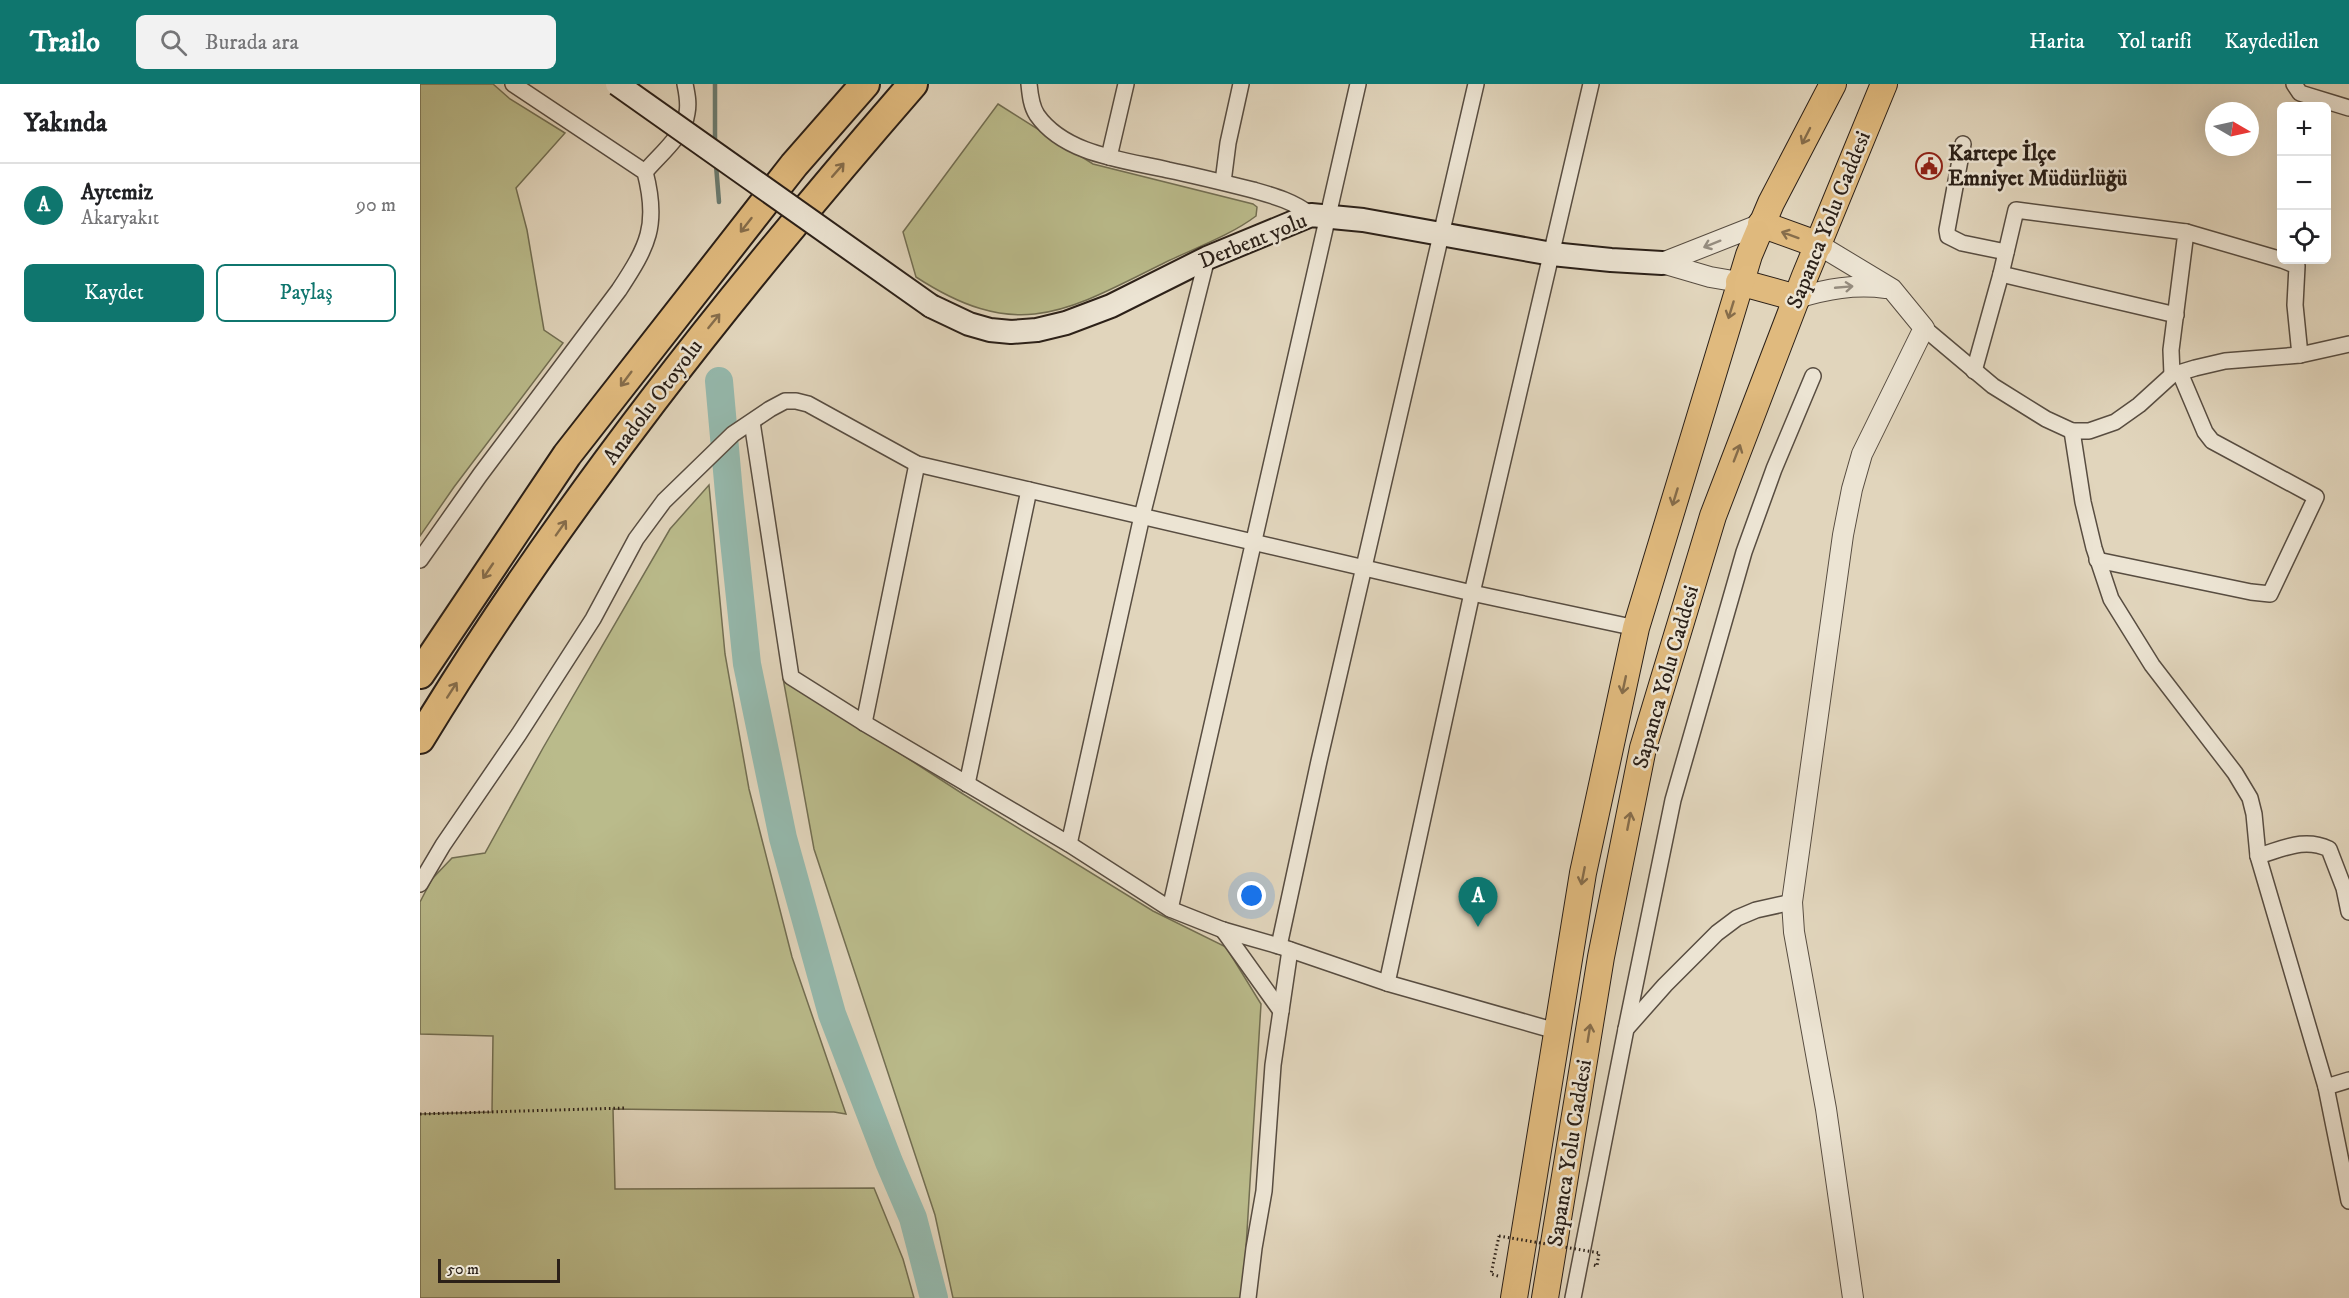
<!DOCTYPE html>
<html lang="tr">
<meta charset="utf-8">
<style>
body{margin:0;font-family:"IM FELL DW Pica",serif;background:#f2f2f2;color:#202124}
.controls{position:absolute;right:18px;top:18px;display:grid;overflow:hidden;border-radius:9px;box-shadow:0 6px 24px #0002}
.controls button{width:54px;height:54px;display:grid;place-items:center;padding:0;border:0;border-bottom:2px solid #e0e0e0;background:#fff;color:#202124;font:30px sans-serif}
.compass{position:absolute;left:1785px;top:18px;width:54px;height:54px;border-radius:50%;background:#fff;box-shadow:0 6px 24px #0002;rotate:99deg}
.scale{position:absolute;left:18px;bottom:15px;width:122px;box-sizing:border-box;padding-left:6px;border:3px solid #2b2018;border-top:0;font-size:16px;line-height:21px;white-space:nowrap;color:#2b2018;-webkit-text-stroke:4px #ece4d3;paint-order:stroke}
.you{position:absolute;left:832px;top:812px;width:21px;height:21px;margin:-15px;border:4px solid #fff;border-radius:50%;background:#1a73e8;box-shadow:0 0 0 9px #1a73e833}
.badge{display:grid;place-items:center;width:39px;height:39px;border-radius:50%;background:#0f766e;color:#fff;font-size:20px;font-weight:700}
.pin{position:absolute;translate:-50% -50px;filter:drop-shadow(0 2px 3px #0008)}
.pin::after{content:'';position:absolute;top:32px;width:21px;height:18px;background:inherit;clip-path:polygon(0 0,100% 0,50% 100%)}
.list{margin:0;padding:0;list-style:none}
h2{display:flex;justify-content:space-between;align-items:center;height:78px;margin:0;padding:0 24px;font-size:26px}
h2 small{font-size:20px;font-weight:400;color:#757577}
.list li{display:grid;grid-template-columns:39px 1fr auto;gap:18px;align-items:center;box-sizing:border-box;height:84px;padding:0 24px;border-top:2px solid #e0e0e0}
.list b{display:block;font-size:22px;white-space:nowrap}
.list p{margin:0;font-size:20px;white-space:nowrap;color:#757577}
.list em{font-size:20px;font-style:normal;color:#757577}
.actions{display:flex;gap:12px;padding:18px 24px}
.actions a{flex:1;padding:14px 0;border:2px solid #0f766e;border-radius:9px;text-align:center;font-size:21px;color:#0f766e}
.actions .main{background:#0f766e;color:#fff}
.icon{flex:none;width:33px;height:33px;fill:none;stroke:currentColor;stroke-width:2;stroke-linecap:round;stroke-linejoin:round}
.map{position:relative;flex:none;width:1929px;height:1214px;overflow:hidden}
header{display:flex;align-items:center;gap:36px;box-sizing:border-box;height:84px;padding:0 30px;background:#0f766e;color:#fff}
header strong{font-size:28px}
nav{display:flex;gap:33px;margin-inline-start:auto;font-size:21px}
.search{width:420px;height:54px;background:#f2f2f2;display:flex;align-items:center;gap:15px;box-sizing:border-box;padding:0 21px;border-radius:9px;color:#757577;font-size:22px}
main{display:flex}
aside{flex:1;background:#fff}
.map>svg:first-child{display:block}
</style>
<header>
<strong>Trailo</strong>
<div class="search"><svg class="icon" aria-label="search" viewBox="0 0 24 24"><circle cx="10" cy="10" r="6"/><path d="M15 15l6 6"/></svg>Burada ara</div>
<nav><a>Harita</a><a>Yol tarifi</a><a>Kaydedilen</a></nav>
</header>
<main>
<aside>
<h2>Yakında<small></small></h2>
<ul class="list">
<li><span class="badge">A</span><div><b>Aytemiz</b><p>Akaryakıt</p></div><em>90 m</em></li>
</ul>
<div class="actions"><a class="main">Kaydet</a><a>Paylaş</a></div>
</aside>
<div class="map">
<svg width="1929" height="1214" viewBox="0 0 1929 1214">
<rect width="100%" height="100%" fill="#e1d5bc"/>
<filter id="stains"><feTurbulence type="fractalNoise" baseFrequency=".00333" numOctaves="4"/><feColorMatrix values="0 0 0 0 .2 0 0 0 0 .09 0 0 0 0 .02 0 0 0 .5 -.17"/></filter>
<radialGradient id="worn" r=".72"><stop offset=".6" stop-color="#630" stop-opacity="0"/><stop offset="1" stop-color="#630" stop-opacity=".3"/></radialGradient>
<g fill="#babb8b" stroke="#726e52" stroke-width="1.5">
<polygon points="0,0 73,0 90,15 145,49 96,104 107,146 124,246 143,259 34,403 0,452"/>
<path d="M578 20 673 80 833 120 837 123 836 132C811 151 775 164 746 178 647 227 599 260 496 193L483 148Z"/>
<polygon points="289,401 305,570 329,705 372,873 426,1030 414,1028 193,1025 195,1105 454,1104 483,1175 494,1214 0,1214 0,1030 72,1028 73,952 0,950 0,818 12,795 32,774 65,769 123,664 250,445"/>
<polygon points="363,594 543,710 733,827 806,863 841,920 825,1180 828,1214 533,1214 515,1131 394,765"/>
</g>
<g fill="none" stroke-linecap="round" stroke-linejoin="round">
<g stroke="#6b7c71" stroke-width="4.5">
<polyline points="295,0 295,60"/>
<polyline points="296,81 299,118"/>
</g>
<polyline stroke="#95b9ad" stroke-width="28" points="299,297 309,409 327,580 363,754 412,930 469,1078 493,1134 514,1214"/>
<defs>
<g id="minor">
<path d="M609 0C610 10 611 22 617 31 645 71 705 76 748 86 777 92 805 99 833 106 854 112 873 117 891 131"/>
<polyline points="1874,0 1880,9 1929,24"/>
<polyline points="1543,60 1527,146 1528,152 1542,159 1586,168"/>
<polyline points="689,73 706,0"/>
<path d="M225 88C239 71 264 52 267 29 269 19 267 10 265 0"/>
<polyline points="803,98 808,59 821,0"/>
<polyline points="1766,148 1862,176 1877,182 1875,221 1880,271"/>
<polyline points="1581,190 1756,231"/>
<polyline points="1504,244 1573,302 1626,335 1652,347 1669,347 1695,338 1719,321 1752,291 1775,284 1805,277 1880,271 1929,260"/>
<polyline points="1554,287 1581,190 1596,126 1766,148 1751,266 1752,291"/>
<polyline points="332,338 371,593 444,639 649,760 750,825 803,846 859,862 967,899 1136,947"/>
<polyline points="1652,347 1663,418 1674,464 1691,515 1732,581 1815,689 1830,714 1834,730 1838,772 1906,1003 1929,1117"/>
<path d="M0 476 60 391 199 206C228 162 239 141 225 88L93 0"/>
<polyline points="1677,476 1831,508 1850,510 1896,413 1792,357 1785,348 1760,289"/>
<polyline points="444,639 497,380"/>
<polyline points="547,700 609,406"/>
<polyline points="649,760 722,432 787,174"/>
<path d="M1838 772C1863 765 1884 753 1909 765L1924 804 1929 828"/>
<polyline points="0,800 23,761 99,650 173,535 216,455 244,417 313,350 350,325 365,317 376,317 388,320 497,380 1052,509 1216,544"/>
<polyline points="750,825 938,0"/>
<polyline points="803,846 861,927"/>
<polyline points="859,862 899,677 1056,0"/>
<polyline points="967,899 1052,509 1171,0"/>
<polyline points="1206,945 1253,716 1324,468 1354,385 1393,292"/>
<polyline points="1906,1003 1929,996"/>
<polyline points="828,1214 834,1164 844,1107 853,981 870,866"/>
<polyline points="1153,1214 1206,945 1245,901 1297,849 1317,834 1336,826 1372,818"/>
</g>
<g id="tertiary">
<polyline points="1399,161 1472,205 1504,244 1442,370 1432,405 1423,451 1372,818 1374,848 1406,1025 1433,1214"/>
<polyline points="1242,179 1341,140"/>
<polyline points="1242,179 1290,193 1319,198"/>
<path d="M1377 214C1407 205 1434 200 1466 204"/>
</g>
<polyline id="secondary" points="511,222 549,240 570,246 591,248 617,246 646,239 691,222 787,174 891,131 943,136 1132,170 1191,176 1242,179"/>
<g id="trunk">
<polyline points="1341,140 1399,161"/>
<polyline points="1319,198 1377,214"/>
<polyline points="1094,1214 1163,789 1216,544 1329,171 1351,119 1413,0"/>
<polyline points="1125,1214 1181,873 1223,664 1293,432 1385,192 1464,0"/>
</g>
<g id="motorway">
<polyline points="0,590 147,371 374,81 445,0"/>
<path d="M0 655C142 421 314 206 493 0"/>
</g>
</defs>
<use href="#minor" stroke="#584d41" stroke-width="18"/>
<use href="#tertiary" stroke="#584d41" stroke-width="22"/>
<use href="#secondary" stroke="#2b2018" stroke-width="26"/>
<use href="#trunk" stroke="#2b2018" stroke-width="28"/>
<use href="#motorway" stroke="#2b2018" stroke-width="32"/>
<g stroke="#2b2018" stroke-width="3" stroke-dasharray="1.5 3" stroke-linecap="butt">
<polyline points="0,1030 205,1024"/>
<polyline points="1174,1181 1177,1182 1179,1169"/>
<polyline points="1078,1192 1071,1190 1079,1152"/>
</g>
<use href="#minor" stroke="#ece4d3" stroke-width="15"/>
<use href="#tertiary" stroke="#ece4d3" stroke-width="20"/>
<use href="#secondary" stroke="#ece4d3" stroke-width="22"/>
<use href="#trunk" stroke="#e0ba7e" stroke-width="26"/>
<use href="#motorway" stroke="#e0ba7e" stroke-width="28"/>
<defs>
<polyline id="secondary-bridge" points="197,0 511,222"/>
</defs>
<use href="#secondary-bridge" stroke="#2b2018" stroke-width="26" stroke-linecap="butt"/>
<polyline stroke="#2b2018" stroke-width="3" stroke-dasharray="1.5 3" stroke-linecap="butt" points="1079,1152 1179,1169"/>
<use href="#secondary-bridge" stroke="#ece4d3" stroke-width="22"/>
</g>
<defs><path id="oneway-shaft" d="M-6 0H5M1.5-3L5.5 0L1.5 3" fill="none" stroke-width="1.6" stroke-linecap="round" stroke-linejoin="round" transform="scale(1.5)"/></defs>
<g stroke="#866d4b">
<use href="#oneway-shaft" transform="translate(1386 52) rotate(117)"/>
<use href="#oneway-shaft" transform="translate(418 86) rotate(-49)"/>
<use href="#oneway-shaft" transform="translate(326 141) rotate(128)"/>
<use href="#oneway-shaft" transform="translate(1370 151) rotate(-160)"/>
<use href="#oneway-shaft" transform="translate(1311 226) rotate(107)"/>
<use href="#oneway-shaft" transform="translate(294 237) rotate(-51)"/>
<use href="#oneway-shaft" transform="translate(206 295) rotate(127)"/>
<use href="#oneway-shaft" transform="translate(1317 369) rotate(-69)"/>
<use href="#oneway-shaft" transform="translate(1255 413) rotate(107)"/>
<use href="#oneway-shaft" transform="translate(141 444) rotate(-55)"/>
<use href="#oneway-shaft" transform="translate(68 487) rotate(124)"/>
<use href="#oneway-shaft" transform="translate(1204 601) rotate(102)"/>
<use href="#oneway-shaft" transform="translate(32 606) rotate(-57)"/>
<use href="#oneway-shaft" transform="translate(1209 737) rotate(-79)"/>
<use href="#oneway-shaft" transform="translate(1163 792) rotate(101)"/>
<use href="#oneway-shaft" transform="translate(1169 949) rotate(-81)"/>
</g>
<g stroke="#958c7f">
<use href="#oneway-shaft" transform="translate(1292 160) rotate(158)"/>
<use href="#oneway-shaft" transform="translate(1424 203) rotate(-5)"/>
</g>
<defs>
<symbol id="civic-ring" viewBox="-11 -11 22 22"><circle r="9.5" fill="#ece4d3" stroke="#8f2418" stroke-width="1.5"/><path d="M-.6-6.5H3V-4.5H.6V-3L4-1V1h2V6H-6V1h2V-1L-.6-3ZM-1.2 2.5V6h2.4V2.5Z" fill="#8f2418"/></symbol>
</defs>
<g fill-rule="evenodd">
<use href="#civic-ring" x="1494" y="67" width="30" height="30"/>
</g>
<g text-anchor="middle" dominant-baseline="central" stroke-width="5" stroke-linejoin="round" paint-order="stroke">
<g font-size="22" font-weight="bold" fill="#2b2018" stroke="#ece4d3" text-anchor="start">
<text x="1528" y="69">Kartepe İlçe<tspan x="1528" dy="25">Emniyet Müdürlüğü</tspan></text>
</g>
<g font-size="22" fill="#2b2018" stroke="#ece4d3">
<text transform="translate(1409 136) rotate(-68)">Sapanca Yolu Caddesi</text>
<text transform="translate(833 157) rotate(-22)">Derbent yolu</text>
<text transform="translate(233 318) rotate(-53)">Anadolu Otoyolu</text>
<text transform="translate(1246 593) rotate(-74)">Sapanca Yolu Caddesi</text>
<text transform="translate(1150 1069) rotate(-81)">Sapanca Yolu Caddesi</text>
</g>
</g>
<rect width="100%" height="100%" filter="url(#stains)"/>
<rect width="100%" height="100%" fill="url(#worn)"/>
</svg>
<div class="controls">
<button>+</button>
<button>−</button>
<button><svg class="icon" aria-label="locate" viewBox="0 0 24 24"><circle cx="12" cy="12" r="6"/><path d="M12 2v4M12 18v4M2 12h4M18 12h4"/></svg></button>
</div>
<svg class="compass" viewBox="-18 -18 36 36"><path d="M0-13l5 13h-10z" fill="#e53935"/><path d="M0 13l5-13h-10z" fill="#757577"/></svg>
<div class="scale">50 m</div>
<div class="you"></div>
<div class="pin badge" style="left:1058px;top:843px">A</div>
</div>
</main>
